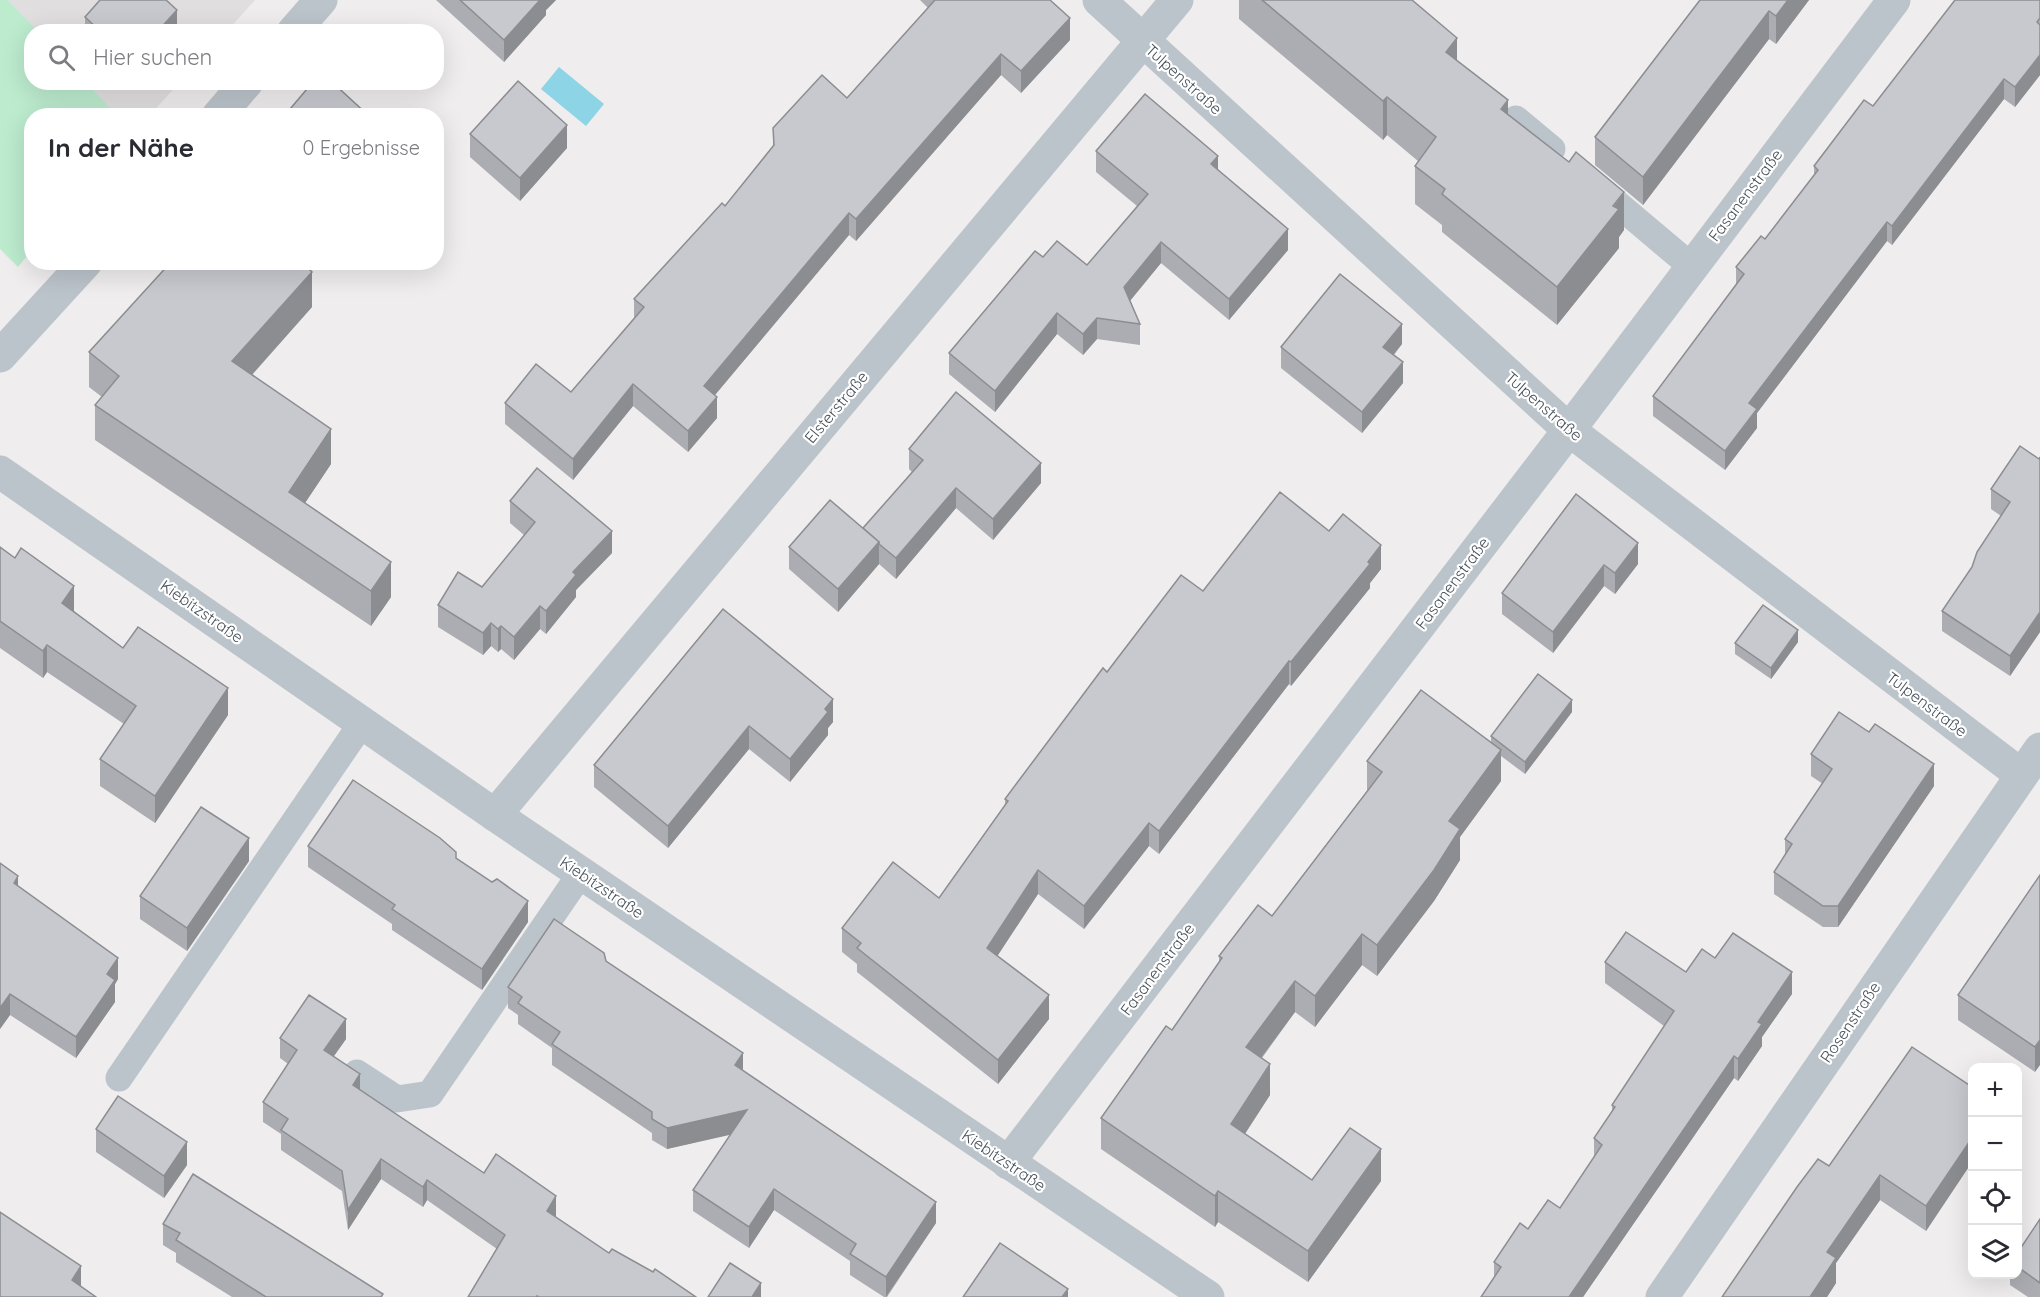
<!DOCTYPE html>
<html lang="de">
<meta charset="utf-8">
<style>
body{margin:0;font-family:Quicksand,sans-serif;background:#f2f2f3;color:#2b2b33}
.controls{position:absolute;right:18px;bottom:18px;display:grid;overflow:hidden;border-radius:12px;box-shadow:0 6px 24px #0002}
.controls button{width:54px;height:54px;display:grid;place-items:center;padding:0;border:0;border-bottom:2px solid #e1e1e2;background:#fff;color:#2b2b33;font:30px sans-serif}
.list{margin:0;padding:0;list-style:none}
h2{display:flex;justify-content:space-between;align-items:center;height:78px;margin:0;padding:0 24px;font-size:26px}
h2 small{font-size:20px;font-weight:400;color:#7c7c81}
.icon{flex:none;width:33px;height:33px;fill:none;stroke:currentColor;stroke-width:2;stroke-linecap:round;stroke-linejoin:round}
.map{position:relative;flex:none;width:2040px;height:1297px;overflow:hidden}
.search{position:absolute;background:#fff;box-shadow:0 6px 24px #0002;left:24px;top:24px;width:420px;height:66px;display:flex;align-items:center;gap:15px;box-sizing:border-box;padding:0 21px;border-radius:24px;color:#7c7c81;font-size:22px}
.panel{position:absolute;background:#fff;box-shadow:0 6px 24px #0002;left:24px;top:108px;width:420px;height:162px;border-radius:24px}
.map>svg:first-child{display:block}
</style>
<div class="map">
<svg width="2040" height="1297" viewBox="0 0 2040 1297">
<rect width="100%" height="100%" fill="#efeded"/>
<g fill="#e0dede">
<polygon points="8,0 255,0 226,32 38,31"/>
<polygon points="86,83 179,83 149,116 117,115"/>
</g>
<polygon fill="#bcebce" points="0,0 8,0 38,31 32,32 32,82 86,83 117,115 32,116 31,251 18,267 0,249"/>
<polygon fill="#8cd4e6" points="559,67 604,104 586,126 541,89"/>
<g fill="none" stroke-linecap="round" stroke-linejoin="round">
<g stroke="#bcc4cb" stroke-width="27">
<polyline points="1516,119 1552,149"/>
<polyline points="1595,185 1691,266"/>
<polyline points="357,1073 397,1099 430,1094 581,873"/>
<polyline points="119,1078 362,723"/>
</g>
<g stroke="#bcc4cb" stroke-width="33">
<polyline points="1099,0 1569,430 2020,774"/>
<polyline points="293,32 321,0"/>
<polyline points="218,116 247,82"/>
<polyline points="0,356 86,262"/>
<polyline points="0,472 495,815 1208,1297"/>
<polyline points="495,815 1177,0"/>
<polyline points="1008,1163 1569,430 1894,0"/>
<polyline points="1662,1297 2040,749"/>
</g>
</g>
<g fill="#abadb2">
<polygon points="436,0 556,0 546,10 546,15 504,62"/>
<polygon points="920,0 1050,0 1070,40 1021,93 1001,75 856,241 849,235 715,395 717,418 688,452 633,406 573,480 505,424 505,403 571,392 634,319 634,299 725,206 773,146 773,128 847,98 928,8"/>
<polygon points="1239,0 1412,0 1457,61 1508,114 1624,230 1619,237 1619,248 1557,325 1442,232 1442,225 1415,204 1415,166 1418,161 1387,135 1383,140 1239,19"/>
<polygon points="1700,0 1809,0 1776,44 1769,39 1643,205 1595,165 1595,137"/>
<polygon points="2040,0 2040,75 2015,107 2004,99 1892,245 1887,241 1757,413 1757,428 1725,470 1653,416 1653,396 1736,285 1736,267 1765,239 1814,176 1814,166 1873,106"/>
<polygon points="85,17 177,32 85,32"/>
<polygon points="470,134 567,148 520,201 470,157"/>
<polygon points="1096,151 1218,170 1288,250 1229,320 1161,263 1130,301 1140,324 1140,345 1097,339 1083,355 1057,334 995,412 949,374 949,353 1043,257 1087,265 1137,206 1096,172"/>
<polygon points="312,307 252,375 331,464 305,503 391,597 371,626 95,440 95,405 102,397 89,387 89,352"/>
<polygon points="1402,344 1394,355 1403,383 1362,433 1281,368 1281,347"/>
<polygon points="909,449 1041,483 993,540 956,508 896,579 879,564 838,612 789,569 789,547 863,528 912,472 909,469"/>
<polygon points="2040,457 2040,632 2010,676 1942,631 1942,611 1972,567 2001,516 1991,509 1991,489 2039,459"/>
<polygon points="1576,494 1638,564 1615,594 1604,586 1553,653 1502,614 1502,593"/>
<polygon points="510,501 612,553 576,590 576,597 546,634 540,629 514,660 501,649 498,652 491,646 483,655 438,627 438,605 482,587 524,535 510,523"/>
<polygon points="1329,531 1381,569 1370,583 1370,588 1291,686 1289,684 1159,854 1149,846 1084,929 1038,894 997,956 1049,1019 998,1084 857,972 857,964 842,952 842,928 939,898 1005,806 1005,799 1107,672 1203,591"/>
<polygon points="0,547 74,611 123,648 228,715 155,823 100,786 100,759 124,724 47,672 43,678 0,648"/>
<polygon points="723,609 833,722 828,728 828,735 790,782 749,749 668,848 594,787 594,765"/>
<polygon points="1798,642 1771,679 1735,654 1735,643"/>
<polygon points="1572,712 1525,774 1501,756 1501,781 1460,837 1460,860 1434,901 1377,976 1362,965 1315,1027 1295,1012 1262,1058 1270,1095 1245,1134 1312,1180 1381,1181 1308,1282 1218,1222 1215,1227 1101,1149 1101,1118 1172,1030 1219,962 1219,956 1272,916 1367,791 1367,761 1491,742 1491,736"/>
<polygon points="1811,754 1934,786 1838,927 1823,927 1774,894 1774,872 1785,854 1785,839 1823,784 1811,776"/>
<polygon points="308,846 456,858 528,922 482,990 392,930 392,924 308,867"/>
<polygon points="249,861 187,951 140,919 140,896"/>
<polygon points="2040,875 2035,1072 1958,1020 1958,995"/>
<polygon points="18,886 118,979 115,984 115,1002 76,1058 10,1015 0,1029"/>
<polygon points="1715,958 1792,994 1762,1037 1762,1046 1738,1081 1734,1078 1583,1297 1481,1297 1494,1277 1494,1262 1528,1229 1560,1208 1594,1157 1594,1138 1612,1112 1612,1105 1664,1026 1605,983 1605,962 1686,972"/>
<polygon points="606,961 743,1071 936,1223 887,1297 884,1297 850,1275 850,1261 774,1210 749,1248 693,1211 693,1190 731,1134 667,1149 652,1140 652,1133 552,1065 552,1048 518,1024 518,1015 508,1008 508,987"/>
<polygon points="280,1038 346,1039 334,1056 360,1090 484,1173 556,1216 556,1217 609,1253 696,1297 468,1297 497,1249 427,1200 423,1207 381,1179 348,1230 342,1191 281,1150 281,1134 263,1122 263,1102 288,1064 280,1058"/>
<polygon points="1972,1087 1972,1162 1926,1231 1880,1200 1836,1263 1836,1283 1827,1297 1722,1297 1829,1166"/>
<polygon points="96,1129 187,1165 164,1198 96,1152"/>
<polygon points="2040,1219 2040,1297 2028,1297 2010,1285 2010,1275 2018,1275 2018,1252"/>
<polygon points="163,1224 383,1297 232,1297 176,1262 176,1253 163,1245"/>
</g>
<g fill="#8b8d91">
<polygon points="540,0 556,0 546,10 546,15 504,62 504,40"/>
<polygon points="1788,0 1809,0 1776,44 1776,16"/>
<polygon points="177,10 177,32 157,32"/>
<polygon points="1769,11 1769,39 1643,205 1643,177"/>
<polygon points="1070,18 1070,40 1021,93 1021,71"/>
<polygon points="1457,38 1457,77 1446,52"/>
<polygon points="1001,54 1001,75 856,241 856,219"/>
<polygon points="2040,55 2040,75 2015,107 2015,87"/>
<polygon points="2004,79 2004,99 1892,245 1892,226"/>
<polygon points="1387,97 1387,135 1383,140 1383,101"/>
<polygon points="1508,100 1508,138 1501,109"/>
<polygon points="567,125 567,148 520,201 520,178"/>
<polygon points="1218,156 1218,177 1211,164"/>
<polygon points="1624,192 1624,230 1619,237 1619,248 1557,325 1557,287"/>
<polygon points="849,213 849,235 704,408 704,386"/>
<polygon points="1887,222 1887,241 1757,413 1757,428 1725,470 1725,451 1749,403"/>
<polygon points="1288,229 1288,250 1229,320 1229,299"/>
<polygon points="1161,242 1161,263 1124,308 1124,287"/>
<polygon points="312,272 312,307 232,397 232,361"/>
<polygon points="1057,313 1057,334 995,412 995,391"/>
<polygon points="1097,318 1097,339 1083,355 1083,334"/>
<polygon points="1402,324 1402,344 1383,367 1383,347"/>
<polygon points="1403,362 1403,383 1362,433 1362,412"/>
<polygon points="633,384 633,406 573,480 573,459"/>
<polygon points="717,397 717,418 688,452 688,431"/>
<polygon points="331,429 331,464 289,527 289,492"/>
<polygon points="1041,463 1041,483 993,540 993,519"/>
<polygon points="956,488 956,508 896,579 896,558"/>
<polygon points="612,531 612,553 576,590 576,597 546,634 546,611 573,572"/>
<polygon points="879,542 879,564 838,612 838,589"/>
<polygon points="1638,543 1638,564 1615,594 1615,573"/>
<polygon points="1381,545 1381,569 1370,583 1370,588 1291,686 1291,662"/>
<polygon points="391,562 391,597 371,626 371,591"/>
<polygon points="1604,565 1604,586 1553,653 1553,632"/>
<polygon points="74,586 74,613 62,603"/>
<polygon points="540,606 540,629 514,660 514,637"/>
<polygon points="2040,612 2040,632 2010,676 2010,656"/>
<polygon points="491,623 491,646 483,655 483,633"/>
<polygon points="501,626 501,649 498,652 498,629"/>
<polygon points="1798,630 1798,642 1771,679 1771,668"/>
<polygon points="47,645 47,672 43,678 43,651"/>
<polygon points="1289,661 1289,684 1159,854 1159,831"/>
<polygon points="228,688 228,715 155,823 155,796"/>
<polygon points="833,699 833,722 828,728 828,735 790,782 790,759 825,709"/>
<polygon points="1572,700 1572,712 1525,774 1525,762"/>
<polygon points="749,726 749,749 668,848 668,826"/>
<polygon points="1501,750 1501,781 1460,837 1460,860 1434,901 1377,976 1377,945 1449,821"/>
<polygon points="1934,764 1934,786 1838,927 1838,906"/>
<polygon points="1149,823 1149,846 1084,929 1084,906"/>
<polygon points="249,838 249,861 187,951 187,928"/>
<polygon points="1038,870 1038,894 987,972 987,948"/>
<polygon points="18,876 18,897 14,883"/>
<polygon points="528,901 528,922 482,990 482,969"/>
<polygon points="1362,934 1362,965 1315,1027 1315,996"/>
<polygon points="118,958 118,979 115,984 115,1002 76,1058 76,1037 107,974"/>
<polygon points="1792,972 1792,994 1762,1037 1762,1046 1738,1081 1738,1059 1758,1022"/>
<polygon points="1295,981 1295,1012 1246,1078 1246,1047"/>
<polygon points="10,994 10,1015 0,1029 0,1008"/>
<polygon points="1049,995 1049,1019 998,1084 998,1060"/>
<polygon points="346,1019 346,1039 324,1070 324,1050"/>
<polygon points="2040,1040 2040,1065 2035,1072 2035,1047"/>
<polygon points="743,1053 743,1074 735,1065"/>
<polygon points="1734,1056 1734,1078 1583,1297 1569,1297"/>
<polygon points="1270,1064 1270,1095 1231,1155 1231,1124"/>
<polygon points="360,1074 360,1094 353,1085"/>
<polygon points="747,1110 747,1131 667,1149 667,1128"/>
<polygon points="1972,1138 1972,1162 1926,1231 1926,1206"/>
<polygon points="187,1142 187,1165 164,1198 164,1176"/>
<polygon points="1381,1149 1381,1181 1308,1282 1308,1251"/>
<polygon points="381,1159 381,1179 348,1230 348,1210"/>
<polygon points="1880,1175 1880,1200 1836,1263 1836,1283 1827,1297 1810,1297 1827,1252"/>
<polygon points="427,1180 427,1200 423,1207 423,1187"/>
<polygon points="774,1189 774,1210 749,1248 749,1227"/>
<polygon points="1218,1191 1218,1222 1215,1227 1215,1196"/>
<polygon points="556,1196 556,1216 547,1231 547,1211"/>
<polygon points="936,1202 936,1223 886,1297 886,1277"/>
<polygon points="81,1266 81,1295 72,1280"/>
<polygon points="761,1283 761,1297 752,1297"/>
<polygon points="1068,1289 1068,1297 1062,1297"/>
</g>
<g fill="#c7c9cf" stroke="#8b8d91" stroke-width="1.5">
<polygon points="100,0 166,0 177,10 157,32 101,32 85,17"/>
<polygon points="460,0 540,0 504,40"/>
<polygon points="935,0 1050,0 1070,18 1021,71 1001,54 856,219 849,213 704,386 717,397 688,431 633,384 573,459 505,403 536,364 571,392 644,307 634,299 722,203 725,206 774,145 773,128 822,75 847,98"/>
<polygon points="1262,0 1412,0 1457,38 1446,52 1508,100 1501,109 1569,162 1576,152 1624,192 1613,206 1619,209 1557,287 1442,194 1445,189 1415,166 1436,137 1387,97 1383,101"/>
<polygon points="1700,0 1788,0 1776,16 1769,11 1643,177 1595,137"/>
<polygon points="1955,0 2040,0 2040,18 2037,22 2040,25 2040,55 2015,87 2004,79 1892,226 1887,222 1749,403 1757,409 1725,451 1653,396 1744,274 1736,267 1761,236 1765,239 1818,170 1814,166 1864,100 1873,106"/>
<polygon points="518,81 567,125 520,178 470,134"/>
<polygon points="313,82 332,82 369,116 284,116"/>
<polygon points="1145,94 1218,156 1211,164 1288,229 1229,299 1161,242 1124,287 1140,324 1097,318 1083,334 1057,313 995,391 949,353 1035,251 1043,257 1057,241 1087,265 1148,194 1096,151"/>
<polygon points="171,262 302,262 312,272 232,361 331,429 289,492 391,562 371,591 95,405 119,376 89,352"/>
<polygon points="1340,274 1402,324 1383,347 1403,362 1362,412 1281,347"/>
<polygon points="956,392 1041,463 993,519 956,488 896,558 879,544 879,542 863,528 923,460 909,449"/>
<polygon points="2020,446 2039,459 2040,457 2040,612 2010,656 1942,611 1972,567 1977,552 2010,502 1991,489"/>
<polygon points="537,468 612,531 573,572 576,575 546,611 540,606 514,637 501,626 498,629 491,623 483,633 438,605 458,572 482,587 535,522 510,501"/>
<polygon points="1280,492 1329,531 1343,514 1381,545 1368,562 1370,564 1291,662 1289,661 1159,831 1149,823 1084,906 1038,870 987,948 1049,995 998,1060 857,948 861,943 842,928 893,862 939,898 1008,801 1005,799 1103,668 1107,672 1181,575 1203,591"/>
<polygon points="1576,494 1638,543 1615,573 1604,565 1553,632 1502,593"/>
<polygon points="830,500 879,542 838,589 789,547"/>
<polygon points="0,547 15,558 21,548 74,586 62,603 123,648 138,627 228,688 155,796 100,759 136,706 47,645 43,651 0,621"/>
<polygon points="1763,605 1798,630 1771,668 1735,643"/>
<polygon points="723,609 833,699 825,709 828,712 790,759 749,726 668,826 594,765"/>
<polygon points="1538,674 1572,700 1525,762 1491,736"/>
<polygon points="1421,690 1501,750 1449,821 1460,829 1434,870 1377,945 1362,934 1315,996 1295,981 1246,1047 1270,1064 1231,1124 1312,1180 1350,1128 1381,1149 1308,1251 1218,1191 1215,1196 1101,1118 1166,1026 1172,1030 1222,958 1219,956 1258,905 1272,916 1382,772 1367,761"/>
<polygon points="1839,712 1869,732 1875,724 1934,764 1838,906 1823,906 1774,872 1792,844 1785,839 1832,769 1811,754"/>
<polygon points="353,780 440,838 456,852 456,858 492,882 497,879 528,901 482,969 392,909 395,905 308,846"/>
<polygon points="201,807 249,838 187,928 140,896"/>
<polygon points="0,863 18,876 14,883 118,958 107,974 115,980 76,1037 10,994 0,1008"/>
<polygon points="2040,875 2040,1040 2035,1047 1958,995"/>
<polygon points="554,919 604,953 606,961 743,1053 735,1065 936,1202 886,1277 850,1254 856,1244 774,1189 749,1227 693,1190 747,1110 667,1128 652,1119 652,1112 552,1044 560,1032 518,1003 522,997 508,987"/>
<polygon points="1626,932 1686,972 1702,949 1715,958 1733,933 1792,972 1758,1022 1762,1024 1738,1059 1734,1056 1569,1297 1481,1297 1501,1267 1494,1262 1520,1223 1528,1229 1548,1200 1560,1208 1602,1145 1594,1138 1615,1107 1612,1105 1674,1011 1605,962"/>
<polygon points="309,995 346,1019 324,1050 360,1074 353,1085 484,1173 496,1154 556,1196 547,1211 609,1253 612,1249 653,1272 655,1269 696,1297 539,1297 537,1296 536,1297 468,1297 505,1235 427,1180 423,1187 381,1159 348,1210 342,1171 281,1130 288,1119 263,1102 297,1050 280,1038"/>
<polygon points="1912,1047 1972,1087 1972,1138 1926,1206 1880,1175 1827,1252 1836,1258 1810,1297 1722,1297 1797,1187 1818,1159 1829,1166"/>
<polygon points="118,1096 187,1142 164,1176 96,1129"/>
<polygon points="193,1174 383,1294 381,1297 266,1297 176,1240 180,1233 163,1224"/>
<polygon points="0,1212 81,1266 72,1280 96,1297 0,1297"/>
<polygon points="2040,1219 2040,1283 2018,1267 2018,1252"/>
<polygon points="1000,1243 1068,1289 1062,1297 963,1297"/>
<polygon points="730,1263 761,1283 752,1297 708,1297"/>
</g>
<g text-anchor="middle" dominant-baseline="central" stroke-width="4.5" stroke-linejoin="round" paint-order="stroke">
<g font-size="16" fill="#465059" stroke="#fff">
<text transform="translate(1184 79) rotate(42)">Tulpenstraße</text>
<text transform="translate(1745 195) rotate(-53)">Fasanenstraße</text>
<text transform="translate(1544 406) rotate(41)">Tulpenstraße</text>
<text transform="translate(836 407) rotate(-50)">Elsterstraße</text>
<text transform="translate(1452 583) rotate(-53)">Fasanenstraße</text>
<text transform="translate(202 611) rotate(35)">Kiebitzstraße</text>
<text transform="translate(1927 704) rotate(37)">Tulpenstraße</text>
<text transform="translate(602 887) rotate(34)">Kiebitzstraße</text>
<text transform="translate(1157 969) rotate(-53)">Fasanenstraße</text>
<text transform="translate(1850 1022) rotate(-56)">Rosenstraße</text>
<text transform="translate(1004 1160) rotate(34)">Kiebitzstraße</text>
</g>
</g>
</svg>
<div class="controls">
<button>+</button>
<button>−</button>
<button><svg class="icon" aria-label="locate" viewBox="0 0 24 24"><circle cx="12" cy="12" r="6"/><path d="M12 2v4M12 18v4M2 12h4M18 12h4"/></svg></button>
<button><svg class="icon" aria-label="layers" viewBox="0 0 24 24"><path d="M12 4l9 5-9 5-9-5zM3 14l9 5 9-5"/></svg></button>
</div>
<div class="search"><svg class="icon" aria-label="search" viewBox="0 0 24 24"><circle cx="10" cy="10" r="6"/><path d="M15 15l6 6"/></svg>Hier suchen</div>
<section class="panel">
<h2>In der Nähe<small>0 Ergebnisse</small></h2>
<ul class="list">
</ul>
</section>
</div>
